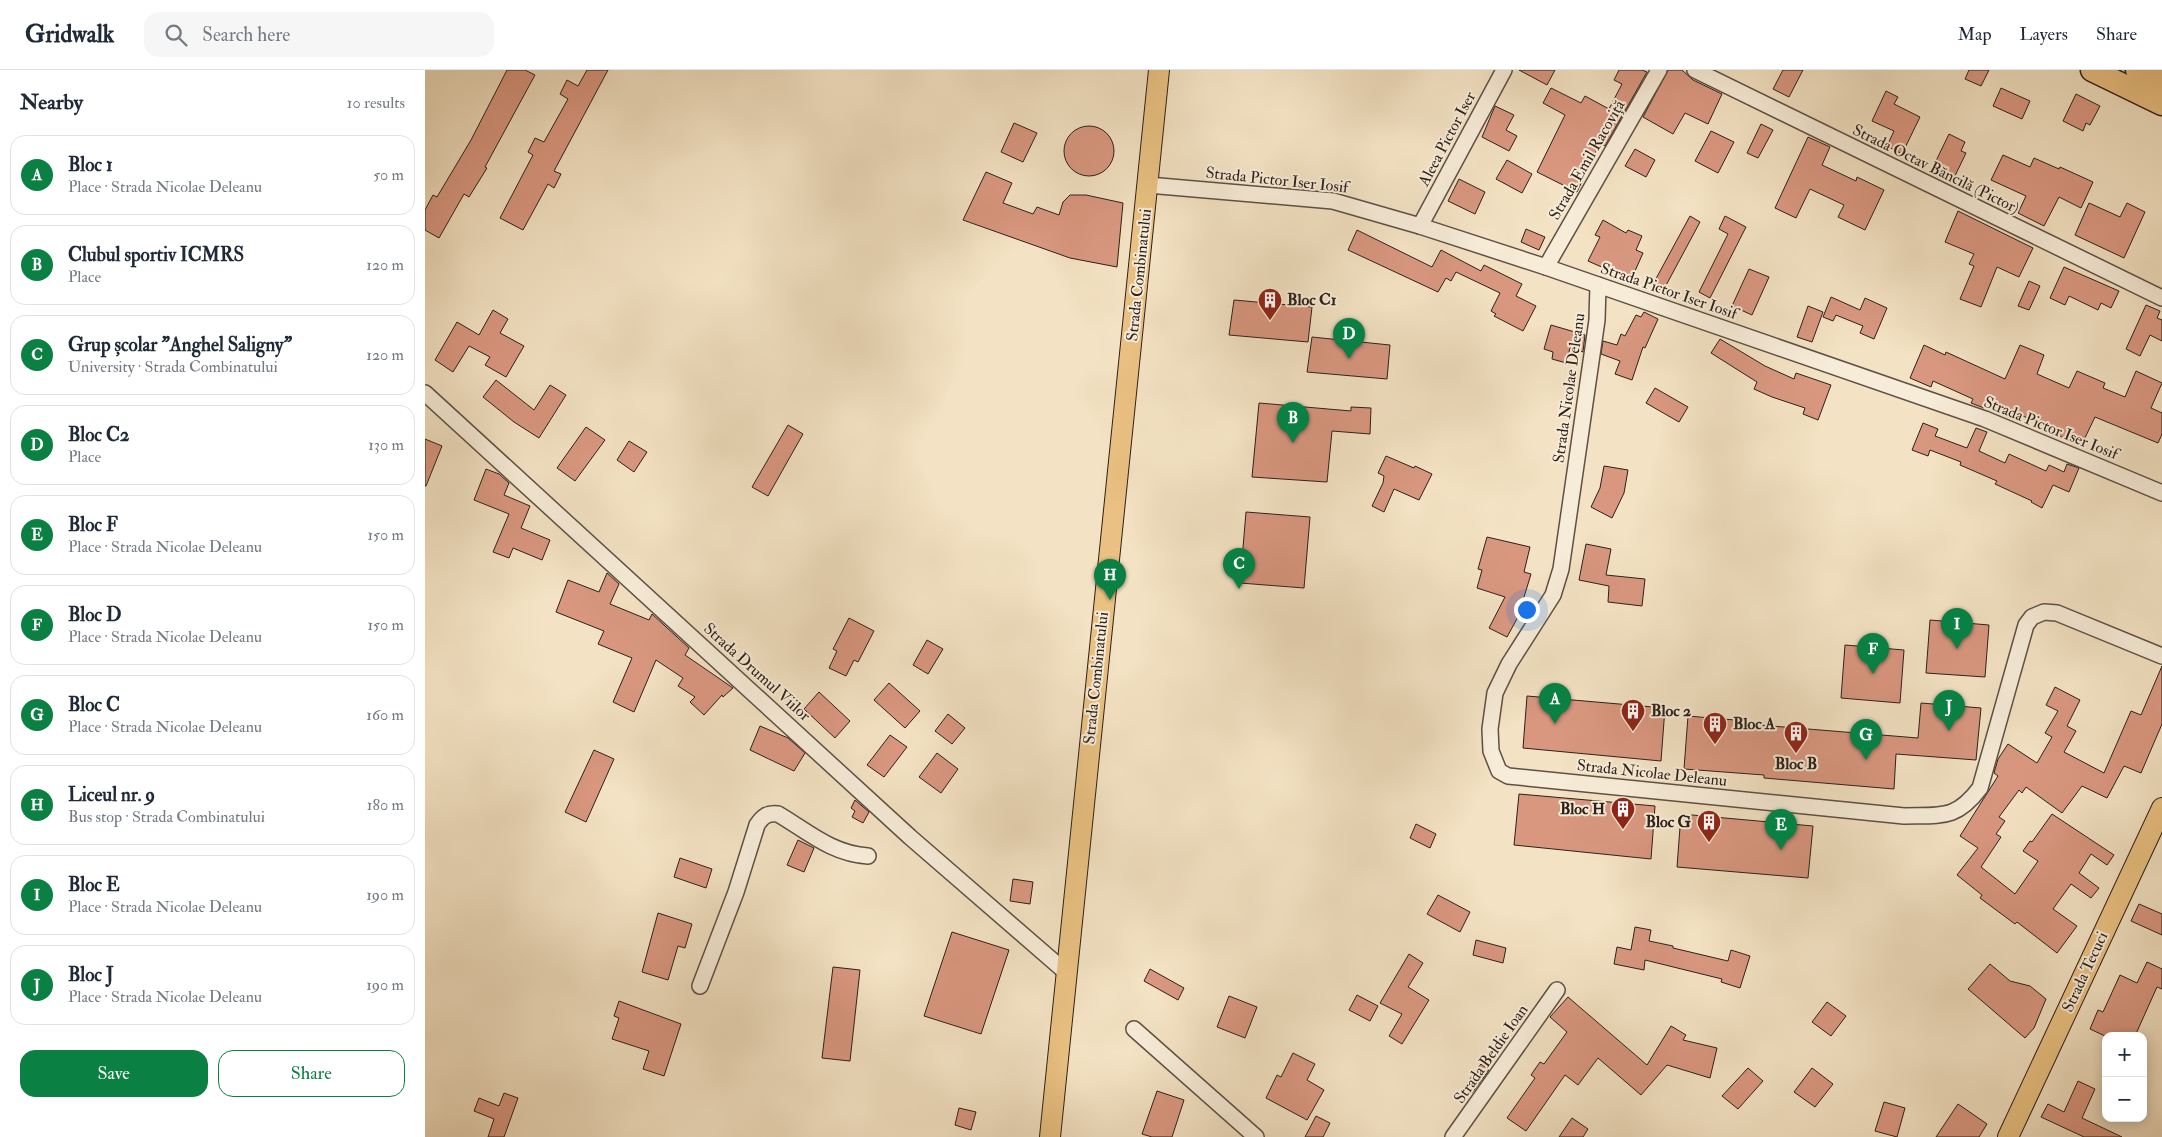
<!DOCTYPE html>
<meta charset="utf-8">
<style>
body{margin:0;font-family:"IM FELL Double Pica",serif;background:#f6f6f7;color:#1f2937}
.controls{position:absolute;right:15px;bottom:15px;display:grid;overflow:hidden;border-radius:10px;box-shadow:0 2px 12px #0003}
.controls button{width:45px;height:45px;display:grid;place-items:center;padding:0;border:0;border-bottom:1px solid #e0e1e3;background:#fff;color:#1f2937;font:25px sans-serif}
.you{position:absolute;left:1101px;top:539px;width:18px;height:18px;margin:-12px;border:4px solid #fff;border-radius:50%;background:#1a73e8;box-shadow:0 0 0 8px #1a73e833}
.badge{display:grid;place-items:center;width:32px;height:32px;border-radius:50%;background:#0b8043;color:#fff;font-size:16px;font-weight:700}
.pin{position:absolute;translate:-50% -41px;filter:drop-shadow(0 1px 2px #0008)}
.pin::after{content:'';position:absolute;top:26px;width:18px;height:15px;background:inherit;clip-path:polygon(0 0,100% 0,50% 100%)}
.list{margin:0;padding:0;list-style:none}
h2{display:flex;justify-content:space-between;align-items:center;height:65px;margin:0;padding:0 20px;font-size:21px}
h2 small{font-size:16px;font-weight:400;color:#747a83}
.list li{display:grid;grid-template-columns:32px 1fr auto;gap:15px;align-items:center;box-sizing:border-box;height:80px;margin:0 10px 10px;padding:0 10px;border:1px solid #e0e1e3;border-radius:15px}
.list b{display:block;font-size:19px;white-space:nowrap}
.list p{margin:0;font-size:16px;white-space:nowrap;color:#747a83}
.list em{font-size:16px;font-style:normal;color:#747a83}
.actions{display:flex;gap:10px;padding:15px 20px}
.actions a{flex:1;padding:11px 0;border:1px solid #0b8043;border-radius:15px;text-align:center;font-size:18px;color:#0b8043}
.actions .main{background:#0b8043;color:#fff}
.icon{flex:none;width:28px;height:28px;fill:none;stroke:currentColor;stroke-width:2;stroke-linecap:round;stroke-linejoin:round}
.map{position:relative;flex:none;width:1737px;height:1067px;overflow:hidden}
header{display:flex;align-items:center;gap:30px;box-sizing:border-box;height:70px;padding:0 25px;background:#fff;border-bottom:1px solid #e0e1e3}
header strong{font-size:24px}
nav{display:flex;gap:28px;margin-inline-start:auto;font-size:18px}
.search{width:350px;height:45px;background:#f6f6f7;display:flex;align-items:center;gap:12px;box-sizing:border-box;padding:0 18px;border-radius:15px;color:#747a83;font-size:19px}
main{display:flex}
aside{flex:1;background:#fff}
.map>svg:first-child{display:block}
</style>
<header>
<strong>Gridwalk</strong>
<div class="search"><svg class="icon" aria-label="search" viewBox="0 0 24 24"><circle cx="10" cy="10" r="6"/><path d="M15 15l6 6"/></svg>Search here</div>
<nav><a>Map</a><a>Layers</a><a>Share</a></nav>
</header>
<main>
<aside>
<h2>Nearby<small>10 results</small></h2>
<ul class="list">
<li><span class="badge">A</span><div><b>Bloc 1</b><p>Place · Strada Nicolae Deleanu</p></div><em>50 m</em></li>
<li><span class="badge">B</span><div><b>Clubul sportiv ICMRS</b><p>Place</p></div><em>120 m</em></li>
<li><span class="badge">C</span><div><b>Grup școlar &quot;Anghel Saligny&quot;</b><p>University · Strada Combinatului</p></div><em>120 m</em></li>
<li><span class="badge">D</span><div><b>Bloc C2</b><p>Place</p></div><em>130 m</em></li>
<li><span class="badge">E</span><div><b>Bloc F</b><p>Place · Strada Nicolae Deleanu</p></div><em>150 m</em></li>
<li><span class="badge">F</span><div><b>Bloc D</b><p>Place · Strada Nicolae Deleanu</p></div><em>150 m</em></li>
<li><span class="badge">G</span><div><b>Bloc C</b><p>Place · Strada Nicolae Deleanu</p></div><em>160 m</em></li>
<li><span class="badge">H</span><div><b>Liceul nr. 9</b><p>Bus stop · Strada Combinatului</p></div><em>180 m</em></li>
<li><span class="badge">I</span><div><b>Bloc E</b><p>Place · Strada Nicolae Deleanu</p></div><em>190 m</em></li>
<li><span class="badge">J</span><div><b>Bloc J</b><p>Place · Strada Nicolae Deleanu</p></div><em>190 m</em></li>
</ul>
<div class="actions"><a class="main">Save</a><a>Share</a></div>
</aside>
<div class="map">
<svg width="1737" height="1067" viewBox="0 0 1737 1067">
<rect width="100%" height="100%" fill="#f3e2c3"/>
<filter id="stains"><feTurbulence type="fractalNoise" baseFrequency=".004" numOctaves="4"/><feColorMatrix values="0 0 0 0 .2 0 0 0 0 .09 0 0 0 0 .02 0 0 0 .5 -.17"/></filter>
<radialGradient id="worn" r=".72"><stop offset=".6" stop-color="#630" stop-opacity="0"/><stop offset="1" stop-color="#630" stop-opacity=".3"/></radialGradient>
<g fill="#d99780" stroke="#2c201b">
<polygon points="82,0 100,0 110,5 60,97 62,98 44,127 39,124 14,168 0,160 0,140 8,125 12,127 46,70"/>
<polygon points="162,0 183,0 129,101 136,104 129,118 123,114 98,160 75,148 108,85 103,82 110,68 119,72 143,29 135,24 142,10 153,16"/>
<polygon points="1094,0 1130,0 1122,15"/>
<polygon points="1194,0 1217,0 1222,2 1180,76 1175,73 1152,122 1112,102 1140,45 1118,33 1126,18 1156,33 1160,26 1184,39 1197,14 1189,10"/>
<polygon points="1243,0 1257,0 1268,10 1297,24 1283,54 1260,43 1248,64 1218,47"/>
<polygon points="1358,0 1378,0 1364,27 1348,19"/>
<polygon points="1544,0 1564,0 1556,16 1540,9"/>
<polygon points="1576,18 1605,31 1597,49 1568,36"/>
<polygon points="1461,21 1473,27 1469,34 1495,47 1477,84 1462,76 1469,61 1447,51"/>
<polygon points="1651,24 1675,36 1665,55 1661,53 1658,61 1638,51"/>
<polygon points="1070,36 1089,45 1081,60 1092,66 1084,81 1057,67"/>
<polygon points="589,53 612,63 598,92 576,82"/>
<polygon points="1336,54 1348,60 1333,88 1322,83"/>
<circle cx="664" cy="81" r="25"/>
<polygon points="1286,61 1309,72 1293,103 1270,91"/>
<polygon points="1524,64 1540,72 1536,81 1541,83 1528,110 1507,99"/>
<polygon points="1383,67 1405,77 1397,95 1431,111 1432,107 1459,120 1440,160 1413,147 1419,135 1385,119 1371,148 1350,138"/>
<polygon points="1210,79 1230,90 1221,107 1200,96"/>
<polygon points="1578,85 1605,97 1609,88 1634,99 1635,97 1668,112 1656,138 1634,127 1619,156 1593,143 1601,126 1566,110"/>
<polygon points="1082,90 1107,104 1097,123 1071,109"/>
<polygon points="561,102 587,113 578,133 608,144 612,137 634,145 638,132 645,125 661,125 698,133 692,197 645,188 538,150"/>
<polygon points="1034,109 1060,122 1050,144 1023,131"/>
<polygon points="1664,133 1695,147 1702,133 1720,142 1699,188 1650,165"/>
<polygon points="1533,141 1608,178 1594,207 1572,197 1556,237 1535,229 1549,196 1544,194 1549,184 1520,172"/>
<polygon points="1265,146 1275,152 1238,221 1227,216"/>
<polygon points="1300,146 1321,157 1285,228 1274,222 1303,164 1294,159"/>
<polygon points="1178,150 1201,163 1203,160 1217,166 1211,180 1218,183 1206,210 1163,191 1175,167 1170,165"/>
<polygon points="1101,159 1120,167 1114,180 1096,172"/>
<polygon points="932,160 1007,197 1016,180 1056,201 1059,195 1097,214 1091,226 1111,236 1098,261 1069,246 1071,244 1066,241 1075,223 1031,202 1026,211 1021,208 1013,222 923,180"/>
<polygon points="1639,197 1694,221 1686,238 1676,233 1673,240 1644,226 1640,235 1625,228"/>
<polygon points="1324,199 1344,207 1327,245 1307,236"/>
<polygon points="1604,211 1615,216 1604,240 1593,236"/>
<polygon points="1406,227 1435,240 1440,228 1462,238 1449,269 1435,263 1438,256 1411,245 1408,251 1398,247"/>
<polygon points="809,230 887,237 883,272 804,265"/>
<polygon points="1721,235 1735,241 1732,248 1737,250 1737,271 1725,265 1715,286 1701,279"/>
<polygon points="1383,236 1398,242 1387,272 1372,267"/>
<polygon points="68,240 83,249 75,263 99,276 81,307 60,295 65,287 44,276 28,302 10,290 32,252 54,265"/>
<polygon points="1219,242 1233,249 1220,278 1218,277 1207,310 1190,304 1195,291 1176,284 1178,271 1192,275 1196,264 1200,266 1211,245 1216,247"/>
<polygon points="1126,255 1160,265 1158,282 1145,278 1141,293 1127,289 1128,282 1119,279"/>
<polygon points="887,267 965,275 962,309 882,302"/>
<polygon points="1295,269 1340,296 1369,309 1371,303 1406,315 1393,350 1378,344 1380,338 1347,327 1329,319 1332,312 1286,283"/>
<polygon points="1499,275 1520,285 1521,282 1580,309 1595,275 1619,285 1612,304 1644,318 1652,301 1680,313 1678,318 1700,327 1711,301 1737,313 1726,338 1737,343 1737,364 1733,373 1670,347 1656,376 1622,360 1623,357 1591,343 1590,345 1562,332 1559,338 1546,333 1548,329 1508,311 1506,317 1485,308"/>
<polygon points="71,310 109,340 125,315 141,325 114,368 89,352 58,327"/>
<polygon points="1230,318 1263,337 1254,352 1221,333"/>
<polygon points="834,333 926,341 926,337 946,338 945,364 907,361 902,412 827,407"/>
<polygon points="1498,353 1513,359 1510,366 1542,378 1551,358 1562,362 1554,381 1580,393 1584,384 1621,401 1624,395 1639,402 1642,394 1654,398 1644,422 1628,415 1617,438 1606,432 1607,431 1570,414 1572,411 1535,395 1536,392 1505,380 1503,386 1487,380"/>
<polygon points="363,355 378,364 343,426 327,417"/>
<polygon points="161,357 180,370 150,411 132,398"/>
<polygon points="0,369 17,376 1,416 0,416"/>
<polygon points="204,371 222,382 209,402 192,390"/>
<polygon points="961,386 989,398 990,396 1007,404 994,430 969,419 959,442 947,436 958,413 959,406 953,403"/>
<polygon points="1179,396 1203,400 1199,423 1187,448 1166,437 1175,418"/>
<polygon points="61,399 74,404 84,413 79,425 105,436 96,458 125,470 117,490 88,478 84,488 68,482 84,444 49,430"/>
<polygon points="821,442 885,447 879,518 815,513"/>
<polygon points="1062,467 1105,477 1099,502 1106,504 1093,547 1082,567 1064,558 1080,527 1052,518 1057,500 1053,499"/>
<polygon points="1161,474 1186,479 1181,505 1220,509 1217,536 1183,532 1184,516 1154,510"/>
<polygon points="182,503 194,514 185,534 224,550 227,544 264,578 260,585 308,618 298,627 297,625 279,645 265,632 270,627 253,616 258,608 231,590 209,642 188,632 207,588 173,574 179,561 131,542 143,510 174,522"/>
<polygon points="424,548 449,561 433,592 429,590 421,606 404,598 412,581 408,579"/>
<polygon points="1505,550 1564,555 1560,607 1501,603"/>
<polygon points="502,570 518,579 503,604 488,595"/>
<polygon points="1420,575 1479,580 1475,633 1416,628"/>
<polygon points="1737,596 1737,654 1716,703 1699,696 1682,728 1657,716 1637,743 1601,717 1597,723 1594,720 1574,747 1580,751 1571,764 1576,767 1556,797 1590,824 1613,791 1598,781 1605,771 1607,772 1627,744 1689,785 1682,795 1666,784 1654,803 1674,818 1666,828 1646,814 1628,839 1652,856 1632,883 1592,852 1590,854 1555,828 1557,825 1532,805 1553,778 1535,766 1573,706 1569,703 1573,689 1583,674 1612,693 1627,667 1620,663 1633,641 1621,635 1630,617 1655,630 1642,656 1651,661 1639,682 1679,703 1706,641 1716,645"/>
<polygon points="464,613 495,641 480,658 449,630"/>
<polygon points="394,622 425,651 410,668 379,639"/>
<polygon points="1102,626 1240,638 1236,691 1098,678"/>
<polygon points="1496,633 1556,638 1551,690 1471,684 1469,719 1339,708 1339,705 1259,699 1263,646 1322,651 1322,654 1493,668"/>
<polygon points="523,644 540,658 527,674 510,661"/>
<polygon points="335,656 363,668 380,683 369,701 325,680"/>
<polygon points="465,665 482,677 459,707 442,695"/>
<polygon points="169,680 189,689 161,752 140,742"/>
<polygon points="512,683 533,699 516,723 494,707"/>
<polygon points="1094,724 1230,736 1226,789 1089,775"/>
<polygon points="430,730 444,742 438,753 427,747 430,741 426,738"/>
<polygon points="1256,744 1388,756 1383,808 1252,797"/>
<polygon points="991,754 1011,764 1005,778 985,768"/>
<polygon points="373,770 389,778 379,802 362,795"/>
<polygon points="255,788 287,799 281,818 249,807"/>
<polygon points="588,809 608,812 605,834 585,831"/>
<polygon points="1013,825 1045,842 1035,862 1002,844"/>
<polygon points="1714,834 1737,844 1737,865 1706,851"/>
<polygon points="233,843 267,854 260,878 253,876 243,910 217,902"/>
<polygon points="1210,857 1226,860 1224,871 1248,876 1248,878 1303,891 1306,880 1325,886 1315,918 1296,912 1297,909 1220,890 1219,900 1189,894 1192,877 1206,880"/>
<polygon points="527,862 584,880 556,964 499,946"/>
<polygon points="1051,870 1081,878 1078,893 1048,885"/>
<polygon points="984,884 998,893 983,917 1004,930 977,974 964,966 977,944 955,933"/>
<polygon points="1722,892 1737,899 1737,919 1732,917 1710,966 1680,966 1665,959 1673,940 1678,942 1695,905 1712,913"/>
<polygon points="1565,894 1585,911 1605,916 1621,929 1609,958 1600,968 1543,919"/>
<polygon points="408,897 435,900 425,991 397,988"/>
<polygon points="725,899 759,918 753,930 719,911"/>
<polygon points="932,925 953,936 945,951 924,940"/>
<polygon points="804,926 832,937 820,968 792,957"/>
<polygon points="1143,927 1222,995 1246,956 1261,965 1258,970 1292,978 1285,1008 1242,995 1216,1025 1173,988 1153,1015 1140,1005 1101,1061 1082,1048 1110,1008 1106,1005 1115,992 1119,994 1142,962 1125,947"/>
<polygon points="194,931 256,954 239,1006 218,999 224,981 187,969 194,948 189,946"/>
<polygon points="1402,932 1421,946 1406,966 1387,952"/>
<polygon points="868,983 890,994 882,1010 899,1020 882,1050 841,1028 852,1005 856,1007"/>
<polygon points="1056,994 1064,1000 1047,1023 1039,1017"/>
<polygon points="1323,998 1338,1011 1313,1039 1297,1026"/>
<polygon points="1387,998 1408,1014 1390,1037 1369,1022"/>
<polygon points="1653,1011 1670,1019 1657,1048 1697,1067 1659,1067 1616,1047 1623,1034 1639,1042"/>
<polygon points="732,1021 759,1030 747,1067 727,1067 717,1064"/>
<polygon points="79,1023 93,1028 79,1067 63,1067 69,1049 49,1041 54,1028 74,1036"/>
<polygon points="1459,1032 1480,1038 1472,1067 1450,1061"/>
<polygon points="1533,1034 1562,1054 1554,1067 1511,1067"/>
<polygon points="534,1038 551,1042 546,1060 530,1055"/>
<polygon points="891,1046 905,1053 898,1067 880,1067"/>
<polygon points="1147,1048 1163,1059 1158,1067 1134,1067"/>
</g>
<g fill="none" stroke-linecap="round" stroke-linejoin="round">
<defs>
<g id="minor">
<polyline points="1270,0 1737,228"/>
<polyline points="723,115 908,131 995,156 1121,197 1560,349 1737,423"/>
<polyline points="995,156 1079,0"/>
<polyline points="1121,197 1234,0"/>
<path d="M1173 215 1172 250 1136 499 1128 525 1084 594 1070 623 1065 659 1066 681 1074 701 1083 706 1479 746C1516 745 1531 750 1555 718L1601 555 1607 547 1619 542 1632 543 1737 586"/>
<polyline points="0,323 485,767 643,904"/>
<path d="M275 916 311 822 332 755C338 746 342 743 353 744 382 761 407 784 443 786"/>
<polyline points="709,959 831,1067"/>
<polyline points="1028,1067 1132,920"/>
</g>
<g id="major">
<polyline points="625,1067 734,0"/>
<polyline points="1583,1067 1737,738"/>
</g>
<g id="highway">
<polyline points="1667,0 1737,34"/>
<polyline points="1712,0 1737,12"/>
</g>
</defs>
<use href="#minor" stroke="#5e5045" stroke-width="18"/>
<use href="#major" stroke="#2c201b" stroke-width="22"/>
<use href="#highway" stroke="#2c201b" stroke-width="25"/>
<use href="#minor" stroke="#f7ecd8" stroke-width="15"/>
<use href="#major" stroke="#eac182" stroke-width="20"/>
<use href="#highway" stroke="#eac182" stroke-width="22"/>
</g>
<defs>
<symbol id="building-pin" viewBox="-11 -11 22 30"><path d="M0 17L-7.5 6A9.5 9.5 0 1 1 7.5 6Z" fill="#8f2418" stroke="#f7ecd8"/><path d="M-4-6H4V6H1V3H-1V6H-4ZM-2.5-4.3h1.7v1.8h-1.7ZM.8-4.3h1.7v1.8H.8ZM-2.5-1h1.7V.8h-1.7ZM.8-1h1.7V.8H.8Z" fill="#fff"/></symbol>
</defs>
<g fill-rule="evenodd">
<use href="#building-pin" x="831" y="216" width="28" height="38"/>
<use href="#building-pin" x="1194" y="627" width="28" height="38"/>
<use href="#building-pin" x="1276" y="640" width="28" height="38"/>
<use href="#building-pin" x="1357" y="649" width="28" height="38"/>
<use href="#building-pin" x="1184" y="725" width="28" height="38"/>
<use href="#building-pin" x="1270" y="738" width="28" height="38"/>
</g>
<g text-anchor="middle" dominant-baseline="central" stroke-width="4" stroke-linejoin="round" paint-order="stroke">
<g font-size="16" fill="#2c201b" stroke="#f7ecd8">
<text transform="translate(1022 69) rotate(-62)">Aleea Pictor Iser</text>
<text transform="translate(1162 90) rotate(-60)">Strada Emil Racoviță</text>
<text transform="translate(1511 99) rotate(26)">Strada Octav Băncilă (Pictor)</text>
<text transform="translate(852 110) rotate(6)">Strada Pictor Iser Iosif</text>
<text transform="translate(714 205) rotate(-84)">Strada Combinatului</text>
<text transform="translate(1244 221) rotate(19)">Strada Pictor Iser Iosif</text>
<text transform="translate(1144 318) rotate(-82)">Strada Nicolae Deleanu</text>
<text transform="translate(1626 358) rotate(22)">Strada Pictor Iser Iosif</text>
<text transform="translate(332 602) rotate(42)">Strada Drumul Viilor</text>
<text transform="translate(671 608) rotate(-84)">Strada Combinatului</text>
<text transform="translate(1227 703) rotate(6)">Strada Nicolae Deleanu</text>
<text transform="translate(1660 902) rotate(-65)">Strada Tecuci</text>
<text transform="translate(1066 984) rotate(-55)">Strada Beldie Ioan</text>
</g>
<g font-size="16" font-weight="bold" fill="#2c201b" stroke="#f7ecd8" text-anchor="start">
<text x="862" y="230">Bloc C1</text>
<text x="1226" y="641">Bloc 2</text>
<text x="1308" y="654">Bloc A</text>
<text x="1371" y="694" text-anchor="middle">Bloc B</text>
<text x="1180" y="739" text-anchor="end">Bloc H</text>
<text x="1266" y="752" text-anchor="end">Bloc G</text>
</g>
</g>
<rect width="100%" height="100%" filter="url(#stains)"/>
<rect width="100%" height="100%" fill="url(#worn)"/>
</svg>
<div class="controls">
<button>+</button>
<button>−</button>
</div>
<div class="you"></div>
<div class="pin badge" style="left:1130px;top:654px">A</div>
<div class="pin badge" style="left:868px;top:373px">B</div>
<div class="pin badge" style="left:814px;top:519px">C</div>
<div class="pin badge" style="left:924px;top:289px">D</div>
<div class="pin badge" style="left:1356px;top:780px">E</div>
<div class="pin badge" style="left:1448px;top:604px">F</div>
<div class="pin badge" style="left:1441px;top:690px">G</div>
<div class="pin badge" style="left:685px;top:530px">H</div>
<div class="pin badge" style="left:1532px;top:579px">I</div>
<div class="pin badge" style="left:1524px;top:661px">J</div>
</div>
</main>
